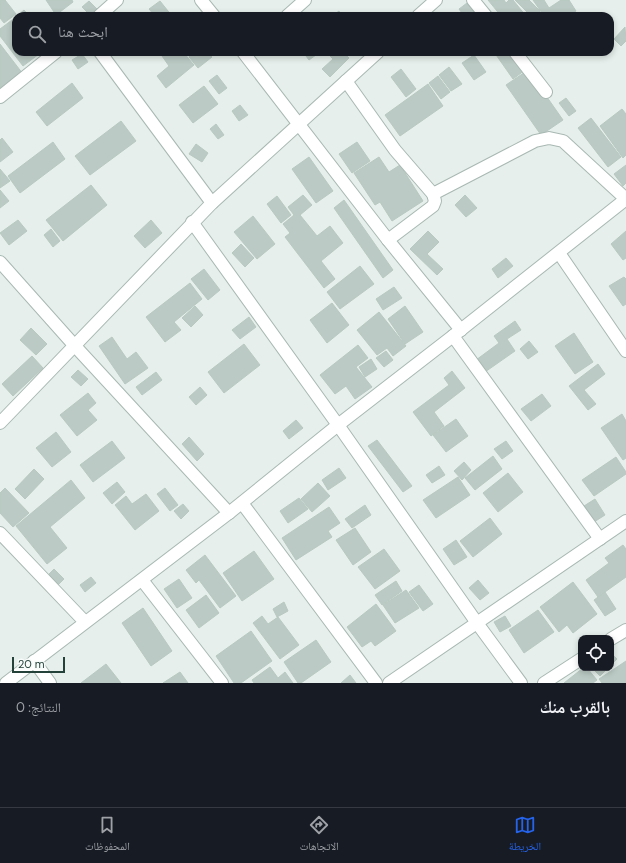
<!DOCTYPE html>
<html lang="ar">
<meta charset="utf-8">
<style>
body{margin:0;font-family:"DM Sans","Noto Naskh Arabic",sans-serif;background:#242831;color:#f1f3f6;direction:rtl}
.controls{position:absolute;right:12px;bottom:12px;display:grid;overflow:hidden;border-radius:8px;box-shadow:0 2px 6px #0003}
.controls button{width:36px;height:36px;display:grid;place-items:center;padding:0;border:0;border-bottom:1px solid #363941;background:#171b24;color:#f1f3f6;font:20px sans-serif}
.scale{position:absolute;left:12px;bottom:10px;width:53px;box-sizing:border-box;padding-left:4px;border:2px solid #24423a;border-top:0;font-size:11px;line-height:14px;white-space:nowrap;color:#24423a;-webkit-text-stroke:3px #f7fbf9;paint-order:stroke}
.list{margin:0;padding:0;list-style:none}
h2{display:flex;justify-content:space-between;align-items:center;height:52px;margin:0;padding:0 16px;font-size:17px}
h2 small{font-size:13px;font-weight:400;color:#9ea1a6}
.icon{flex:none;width:22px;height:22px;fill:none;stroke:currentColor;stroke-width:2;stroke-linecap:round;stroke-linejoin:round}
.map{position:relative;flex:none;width:626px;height:683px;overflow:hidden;direction:ltr}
.search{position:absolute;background:#171b24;box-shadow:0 2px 6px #0003;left:12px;right:12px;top:12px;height:44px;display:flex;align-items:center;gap:10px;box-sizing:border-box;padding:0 14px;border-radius:12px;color:#9ea1a6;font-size:15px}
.sheet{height:124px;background:#171b24}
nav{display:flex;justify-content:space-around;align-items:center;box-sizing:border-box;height:56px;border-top:1px solid #363941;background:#171b24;font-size:11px;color:#9ea1a6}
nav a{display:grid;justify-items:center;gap:2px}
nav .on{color:#2563eb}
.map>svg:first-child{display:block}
</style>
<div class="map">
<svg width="626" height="683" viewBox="0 0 626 683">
<rect width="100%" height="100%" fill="#e6efeb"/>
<g fill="#bbcac4" stroke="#b8c9c2">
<polygon points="0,0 5,0 16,14 4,23 0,18"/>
<polygon points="46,0 72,0 73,2 56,15"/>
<polygon points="471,0 488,16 464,16 459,9"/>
<polygon points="488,0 504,0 506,3 509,0 513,0 526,16 501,16"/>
<polygon points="515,0 529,0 540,11 535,16 531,16"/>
<polygon points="533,0 544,0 549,8 561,0 569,0 576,11 568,16 544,16"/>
<polygon points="89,1 97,9 90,15 82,7"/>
<polygon points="160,1 172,16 155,16 149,9"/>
<polygon points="24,10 29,16 17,16"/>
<polygon points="339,11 342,16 332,16"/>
<polygon points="16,17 16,52 38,52 39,54 23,66 0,36 0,29"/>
<polygon points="625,27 626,41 621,46 614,39"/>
<polygon points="0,44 23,74 0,92"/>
<polygon points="167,52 183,52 194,65 166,88 157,76 169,66 162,56"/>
<polygon points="195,52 207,52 212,57 198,68 189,57"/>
<polygon points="303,52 320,52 309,60"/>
<polygon points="326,52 343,52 349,58 330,77 322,69 333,59"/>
<polygon points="494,52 513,52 525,70 513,79"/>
<polygon points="82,54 88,62 78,69 72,60"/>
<polygon points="474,55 486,72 474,80 462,63"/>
<polygon points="449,67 462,84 451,91 439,75"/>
<polygon points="401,69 416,89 406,97 391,77"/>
<polygon points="528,70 563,120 541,135 506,85"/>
<polygon points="217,75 227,88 219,94 209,81"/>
<polygon points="438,76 450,92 441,99 429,83"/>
<polygon points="72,83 83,98 47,126 36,112"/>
<polygon points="428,84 443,106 400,136 385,115"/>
<polygon points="204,86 218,104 193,123 179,105"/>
<polygon points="566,98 576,111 569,116 559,103"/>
<polygon points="240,105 248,115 239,121 232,111"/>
<polygon points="622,109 626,114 626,155 623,158 600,126"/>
<polygon points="591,118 621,157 608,167 578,128"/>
<polygon points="121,121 136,141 90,175 75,156"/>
<polygon points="216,124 224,135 218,139 210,129"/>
<polygon points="2,138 13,152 0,162 0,140"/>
<polygon points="53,142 65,159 20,193 8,176"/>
<polygon points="357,142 370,161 352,173 339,154"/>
<polygon points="196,144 208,153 202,162 189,154"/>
<polygon points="309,157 333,191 316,203 292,169"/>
<polygon points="379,157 389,172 400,165 423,201 392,221 380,202 375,205 354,173"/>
<polygon points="626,165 626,183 623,186 614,174"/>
<polygon points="0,169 10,181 0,188"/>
<polygon points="91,185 107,205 63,241 46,220"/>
<polygon points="0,190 9,201 0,208"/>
<polygon points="303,195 312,205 300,215 317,236 330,226 343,243 321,261 335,279 324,288 285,237 290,233 283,224 294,215 288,207"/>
<polygon points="465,195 477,208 466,217 455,205"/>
<polygon points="277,196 291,215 281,223 267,204"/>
<polygon points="344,200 393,270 383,278 334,208"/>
<polygon points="253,216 275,244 257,259 234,232"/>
<polygon points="18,220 27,231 9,245 0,233"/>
<polygon points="151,220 162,233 145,248 134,236"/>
<polygon points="51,229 60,241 53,247 44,235"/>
<polygon points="428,231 439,242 427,254 443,269 437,275 410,249"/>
<polygon points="626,231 626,258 623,260 611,244"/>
<polygon points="241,244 254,258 245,267 232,253"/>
<polygon points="506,258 513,266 498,278 492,269"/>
<polygon points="360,266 374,284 340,309 327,292"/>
<polygon points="204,269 220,290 208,300 191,279"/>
<polygon points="624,277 626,279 626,304 623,306 609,286"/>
<polygon points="190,283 202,299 174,322 181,330 165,342 146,317"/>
<polygon points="394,287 402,298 383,310 376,299"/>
<polygon points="332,303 349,325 327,343 310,320"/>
<polygon points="195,306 203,315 191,327 182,318"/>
<polygon points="405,306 423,332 405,344 388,319"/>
<polygon points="379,312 406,346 393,356 387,348 377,355 357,330"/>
<polygon points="249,317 256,327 240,339 232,330"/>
<polygon points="515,321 521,330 507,339 515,351 485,372 476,360 499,343 494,336"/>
<polygon points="31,328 47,344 36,355 20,340"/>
<polygon points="574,333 593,362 575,374 555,346"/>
<polygon points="112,337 127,359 136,352 148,368 125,384 99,346"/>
<polygon points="529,341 538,352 528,359 520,349"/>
<polygon points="244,344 260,365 224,393 208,372"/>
<polygon points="358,345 368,358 356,367 372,387 355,399 346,386 335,394 320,375"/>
<polygon points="386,351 393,360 384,367 376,358"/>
<polygon points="32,356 43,368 13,396 2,384"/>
<polygon points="371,359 377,369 365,377 359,367"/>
<polygon points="598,364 605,374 584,390 596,404 588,410 569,386"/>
<polygon points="78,370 88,379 81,386 71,377"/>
<polygon points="452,371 465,388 434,412 444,426 431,436 413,412 449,385 444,378"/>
<polygon points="156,372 162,380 142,395 136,387"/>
<polygon points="200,387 207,395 196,405 189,397"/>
<polygon points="88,393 96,403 88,410 97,420 77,436 60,415"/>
<polygon points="542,394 551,406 531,421 521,409"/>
<polygon points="622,414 626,421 626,458 623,460 601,428"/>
<polygon points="456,419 468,436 446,452 433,435"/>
<polygon points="296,420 303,428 289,439 283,431"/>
<polygon points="56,432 71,452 52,467 36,448"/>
<polygon points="189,437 204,454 197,461 182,444"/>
<polygon points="377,440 412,486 403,492 368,446"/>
<polygon points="112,441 125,458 93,482 80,465"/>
<polygon points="506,441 513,451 502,459 494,449"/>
<polygon points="493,456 502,469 475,490 465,478"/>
<polygon points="616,457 626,472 626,474 594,496 582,480"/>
<polygon points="464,462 471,470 462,480 454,471"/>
<polygon points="439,466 445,475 432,483 426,475"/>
<polygon points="339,468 346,478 328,490 322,480"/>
<polygon points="34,469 44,479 25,499 15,489"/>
<polygon points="508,473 523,492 498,512 483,493"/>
<polygon points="458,477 470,495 436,518 423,500"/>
<polygon points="71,480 85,498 50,527 67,548 47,564 16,526"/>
<polygon points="117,482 125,492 112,504 103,493"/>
<polygon points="318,483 330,496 312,512 301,499"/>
<polygon points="5,488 29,513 13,527 0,513 0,493"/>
<polygon points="165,488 178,505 170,511 157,494"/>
<polygon points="146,494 159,511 135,530 115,505 126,496 132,504"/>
<polygon points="299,498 308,509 288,523 280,511"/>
<polygon points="595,499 605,515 594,522 584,506"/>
<polygon points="183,504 189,511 181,519 174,511"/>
<polygon points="365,505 371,515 352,528 345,519"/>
<polygon points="329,507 340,523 328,531 332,537 296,560 282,538"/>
<polygon points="490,518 502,534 473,557 460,541"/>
<polygon points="355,528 371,552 353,565 336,540"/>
<polygon points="456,540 467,557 454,565 443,549"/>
<polygon points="623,545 626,549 626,577 598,597 586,580 609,563 605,558"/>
<polygon points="384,549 400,571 375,589 358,567"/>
<polygon points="254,551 274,579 242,601 223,573"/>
<polygon points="205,555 236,596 220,608 199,580 196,583 186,570"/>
<polygon points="54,569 64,579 58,585 48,575"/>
<polygon points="91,577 96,583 85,592 80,585"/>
<polygon points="179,579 192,598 177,608 164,589"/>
<polygon points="478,580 489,593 480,600 469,588"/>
<polygon points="396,581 402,591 382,605 375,595"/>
<polygon points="573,582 597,614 573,633 567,625 559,632 540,607"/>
<polygon points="419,585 433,604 423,611 409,592"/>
<polygon points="406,590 419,608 395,623 383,605"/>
<polygon points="605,592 616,609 605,616 594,600"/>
<polygon points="206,595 219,613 199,628 186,610"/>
<polygon points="284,602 288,611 277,617 273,609"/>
<polygon points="376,604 396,631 375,646 371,641 362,647 347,627"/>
<polygon points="143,608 172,651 151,666 122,623"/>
<polygon points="538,610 554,632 524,653 509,630"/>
<polygon points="262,616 268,624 278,617 299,645 280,659 253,623"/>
<polygon points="505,616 511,626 500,632 494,622"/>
<polygon points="251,631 272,661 241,683 234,683 216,656"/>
<polygon points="316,640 331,662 301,683 298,683 284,662"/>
<polygon points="611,653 617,659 611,665"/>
<polygon points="626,661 626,683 602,683 599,679"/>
<polygon points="106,664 121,683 81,683"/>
<polygon points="270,667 278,678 285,672 293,683 254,683 252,680"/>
<polygon points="583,668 587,668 597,680 593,683 564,683"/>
<polygon points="592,668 608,668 600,676"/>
<polygon points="180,672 188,683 163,683"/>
<polygon points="350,675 356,683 341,683"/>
</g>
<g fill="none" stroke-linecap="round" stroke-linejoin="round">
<defs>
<g id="minor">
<polyline points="201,0 214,16"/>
<polyline points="473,0 486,16"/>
<polyline points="99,16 117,0"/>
<polyline points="287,16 305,0"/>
<polyline points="418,16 436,0"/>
<polyline points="100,52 212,203"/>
<polyline points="243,52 388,240 461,330"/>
<polyline points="515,52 546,92"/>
<polyline points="346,81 395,150 433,194 435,201 433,206 388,240"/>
<polyline points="0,97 56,52"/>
<polyline points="433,194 535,141 549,138 563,141 626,199"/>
<polyline points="192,222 338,425 477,623 521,683"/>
<polyline points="559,253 626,351"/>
<polyline points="0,262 74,345 229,513"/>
<polyline points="453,336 600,539"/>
<polyline points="0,423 212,203 378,52"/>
<polyline points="242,503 376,683"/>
<polyline points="0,533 85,622"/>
<polyline points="142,580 222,683"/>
<polyline points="611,639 626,630"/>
<polyline points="34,661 50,683"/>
<polyline points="6,683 229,513 338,425 453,336 626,199"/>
<polyline points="389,683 626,521"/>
<polyline points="544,683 581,659"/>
</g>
</defs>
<use href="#minor" stroke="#a8b8b2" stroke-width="14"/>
<use href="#minor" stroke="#fff" stroke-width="12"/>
</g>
</svg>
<div class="controls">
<button><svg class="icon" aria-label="locate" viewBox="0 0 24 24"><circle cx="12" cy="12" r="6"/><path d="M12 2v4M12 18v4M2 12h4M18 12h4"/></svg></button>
</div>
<div class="scale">20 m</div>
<div class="search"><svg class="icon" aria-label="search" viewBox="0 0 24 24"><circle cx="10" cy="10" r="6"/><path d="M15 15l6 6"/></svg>ابحث هنا</div>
</div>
<section class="sheet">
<h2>بالقرب منك<small>النتائج: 0</small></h2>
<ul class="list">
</ul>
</section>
<nav>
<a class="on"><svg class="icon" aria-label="map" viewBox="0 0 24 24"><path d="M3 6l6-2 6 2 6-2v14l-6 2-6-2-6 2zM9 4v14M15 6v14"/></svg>الخريطة</a>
<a><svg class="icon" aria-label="directions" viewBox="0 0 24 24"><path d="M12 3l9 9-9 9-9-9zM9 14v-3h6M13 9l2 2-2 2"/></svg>الاتجاهات</a>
<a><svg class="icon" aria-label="saved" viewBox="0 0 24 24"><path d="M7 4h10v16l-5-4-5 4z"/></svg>المحفوظات</a>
</nav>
